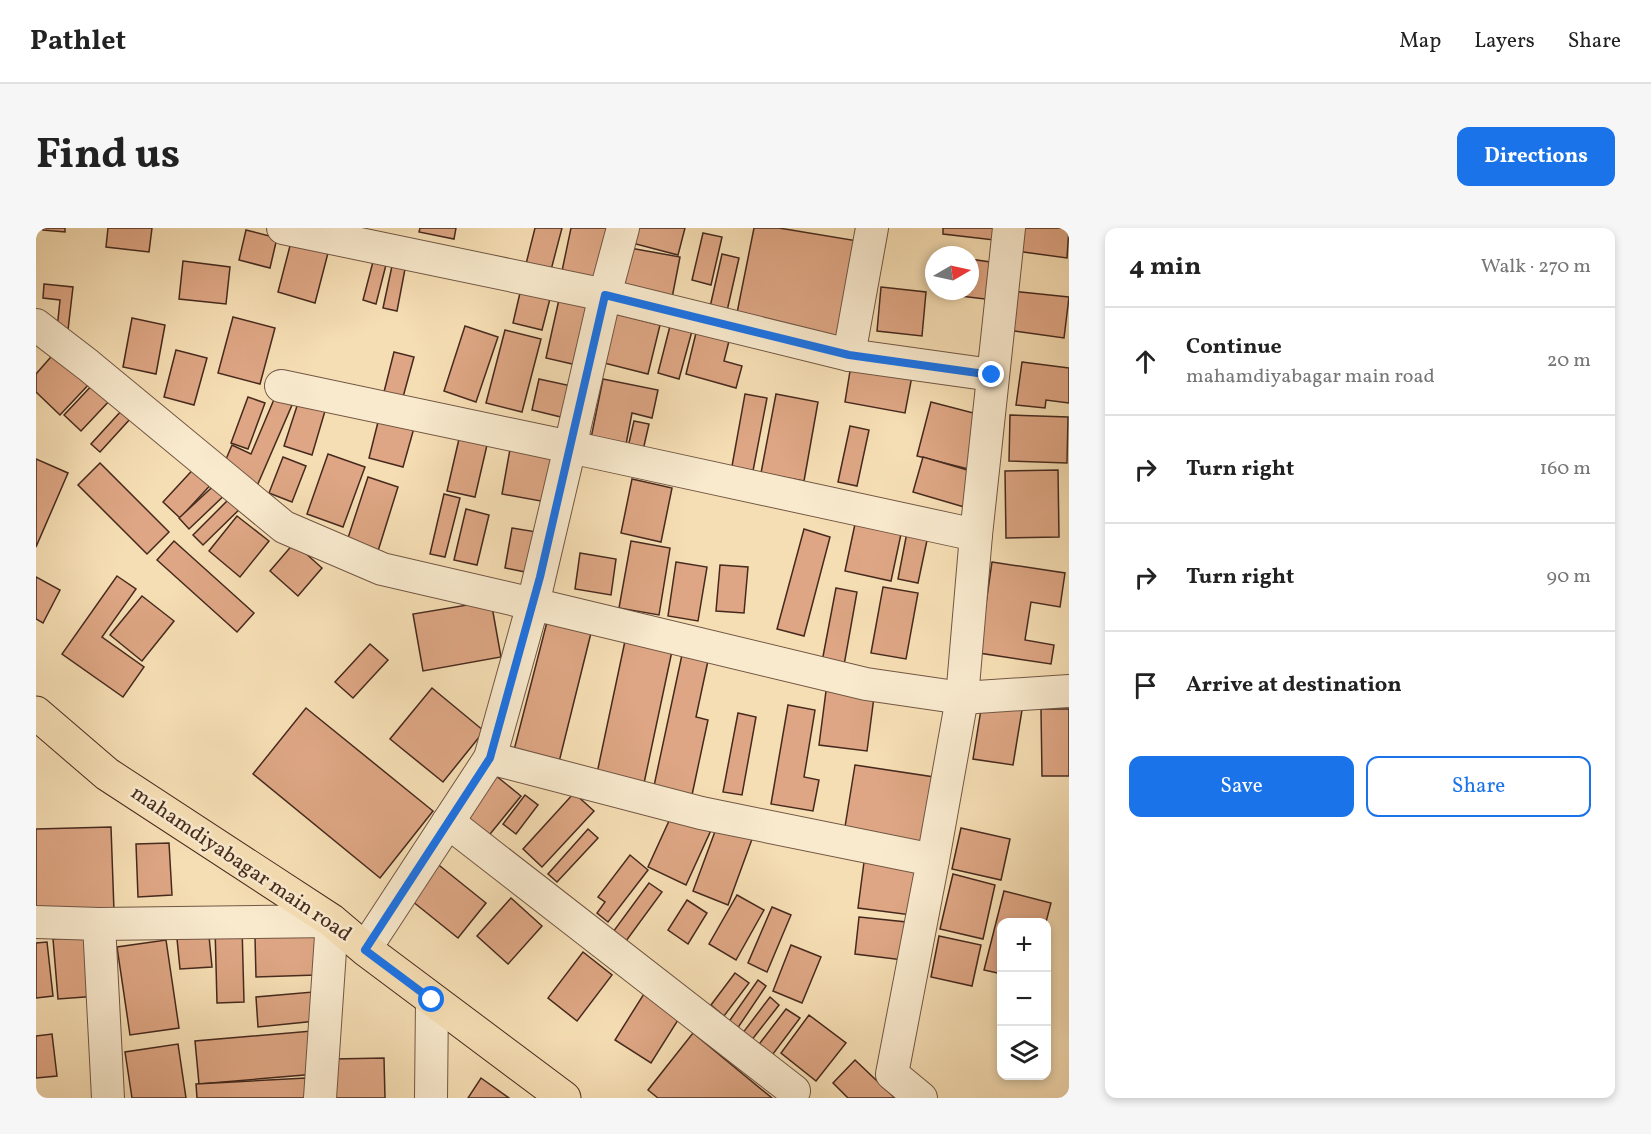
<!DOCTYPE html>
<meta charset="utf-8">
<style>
body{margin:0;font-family:Vollkorn,serif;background:#f6f6f6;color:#222}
.controls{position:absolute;right:18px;bottom:18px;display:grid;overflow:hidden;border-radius:12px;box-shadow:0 3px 9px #0003}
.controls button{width:54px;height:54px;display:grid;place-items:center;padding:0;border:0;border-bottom:2px solid #e0e0e0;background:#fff;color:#222;font:30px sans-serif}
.compass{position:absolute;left:889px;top:18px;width:54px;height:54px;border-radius:50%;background:#fff;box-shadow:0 3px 9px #0003;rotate:81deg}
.stop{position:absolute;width:18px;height:18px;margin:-14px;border:4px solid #1a73e8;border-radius:50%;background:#fff}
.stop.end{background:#1a73e8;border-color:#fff;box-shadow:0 2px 6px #0008}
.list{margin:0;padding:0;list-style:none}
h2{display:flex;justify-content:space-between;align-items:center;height:78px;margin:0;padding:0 24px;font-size:26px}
h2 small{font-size:20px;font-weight:400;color:#767676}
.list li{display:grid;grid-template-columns:39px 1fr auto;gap:18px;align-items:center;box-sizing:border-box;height:108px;padding:0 24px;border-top:2px solid #e0e0e0}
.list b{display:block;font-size:22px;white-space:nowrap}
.list p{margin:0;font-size:20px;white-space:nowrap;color:#767676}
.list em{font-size:20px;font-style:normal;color:#767676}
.actions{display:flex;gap:12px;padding:18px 24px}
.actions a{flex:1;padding:14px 0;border:2px solid #1a73e8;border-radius:12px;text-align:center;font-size:21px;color:#1a73e8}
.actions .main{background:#1a73e8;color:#fff}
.icon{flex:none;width:33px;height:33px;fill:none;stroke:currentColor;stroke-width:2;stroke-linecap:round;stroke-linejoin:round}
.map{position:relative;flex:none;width:1033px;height:870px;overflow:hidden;border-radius:12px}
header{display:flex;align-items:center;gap:36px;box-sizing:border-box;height:84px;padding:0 30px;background:#fff;border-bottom:2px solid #e0e0e0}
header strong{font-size:28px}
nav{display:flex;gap:33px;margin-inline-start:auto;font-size:21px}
.intro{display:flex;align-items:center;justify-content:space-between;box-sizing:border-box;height:144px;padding:0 36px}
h1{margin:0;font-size:42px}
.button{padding:15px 27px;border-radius:12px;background:#1a73e8;color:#fff;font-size:21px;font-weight:700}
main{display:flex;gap:36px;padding:0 36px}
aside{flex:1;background:#fff;border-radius:12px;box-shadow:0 3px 9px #0003}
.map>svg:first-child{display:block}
</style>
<header>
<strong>Pathlet</strong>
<nav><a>Map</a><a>Layers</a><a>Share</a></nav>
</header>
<div class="intro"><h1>Find us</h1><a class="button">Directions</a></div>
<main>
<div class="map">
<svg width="1033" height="870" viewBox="0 0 1033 870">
<rect width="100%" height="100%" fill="#f6deb4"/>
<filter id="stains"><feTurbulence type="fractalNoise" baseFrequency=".00333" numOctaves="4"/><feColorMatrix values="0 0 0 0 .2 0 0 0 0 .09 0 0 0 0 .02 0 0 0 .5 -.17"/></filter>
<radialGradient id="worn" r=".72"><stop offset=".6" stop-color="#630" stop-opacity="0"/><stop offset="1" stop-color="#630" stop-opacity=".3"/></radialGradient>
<g fill="#dea684" stroke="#462a1e" stroke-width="1.5">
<polygon points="7,0 29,0 29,4 7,2"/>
<polygon points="72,0 116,0 113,24 70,19"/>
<polygon points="384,0 420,0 418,11 383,4"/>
<polygon points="499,0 526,0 515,42 490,36"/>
<polygon points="535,0 571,0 560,51 526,43"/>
<polygon points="599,0 649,0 642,27 596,15"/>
<polygon points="718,0 743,0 828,14 809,116 699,95"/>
<polygon points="907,0 959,0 958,12 907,6"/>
<polygon points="983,0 1033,0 1031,30 980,23"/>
<polygon points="210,2 241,10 234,40 203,32"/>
<polygon points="667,5 686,9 675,57 656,52"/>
<polygon points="255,14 292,25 279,75 242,64"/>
<polygon points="594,20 644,29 635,75 586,65"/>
<polygon points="339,26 352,29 340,76 327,72"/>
<polygon points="686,26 703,30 691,83 674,79"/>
<polygon points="934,31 961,35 957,72 908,66 908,63 934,63"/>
<polygon points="147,33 194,39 190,76 143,71"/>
<polygon points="356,38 369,41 361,83 347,80"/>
<polygon points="487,52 517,59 506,102 477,95"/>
<polygon points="8,56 37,59 32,102 21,101 24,72 7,70"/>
<polygon points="526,58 561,66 545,138 510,130"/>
<polygon points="845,59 890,64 886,108 841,103"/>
<polygon points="976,63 1033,69 1028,110 971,102"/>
<polygon points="580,86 624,97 612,146 568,135"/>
<polygon points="197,89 239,100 224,156 182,145"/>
<polygon points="96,90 129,97 120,146 87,139"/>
<polygon points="429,98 462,109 440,174 408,163"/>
<polygon points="634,98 656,103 643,151 622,145"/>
<polygon points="469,102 505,111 486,184 450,175"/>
<polygon points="660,105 693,113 688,133 706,138 700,160 650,146"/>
<polygon points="21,122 55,154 24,187 0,164 0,146"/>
<polygon points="140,122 171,130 158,177 128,169"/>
<polygon points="358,124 378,129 367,169 348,164"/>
<polygon points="986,134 1033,140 1033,175 1010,172 1009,180 980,177"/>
<polygon points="815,137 876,148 869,185 809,174"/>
<polygon points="503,151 540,159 533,191 496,182"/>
<polygon points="567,151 622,162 616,190 596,185 588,227 553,220"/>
<polygon points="59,154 76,170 45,203 28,187"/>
<polygon points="709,166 731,170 717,243 696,238"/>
<polygon points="740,166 782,174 768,253 725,245"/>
<polygon points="212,169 229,175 212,221 195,215"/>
<polygon points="239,169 256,177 221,258 185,243 196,217 215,226"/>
<polygon points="895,174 949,188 936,242 881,228"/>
<polygon points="262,175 289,183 276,227 248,218"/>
<polygon points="86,182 95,190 64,224 55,216"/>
<polygon points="974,187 1032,189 1031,235 973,233"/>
<polygon points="343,190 378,200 367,239 333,230"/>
<polygon points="598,193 613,196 605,231 590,228"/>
<polygon points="814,198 833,202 821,258 802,254"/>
<polygon points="423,211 451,217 439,269 411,263"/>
<polygon points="474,221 518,229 510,274 466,266"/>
<polygon points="292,226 329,239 307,299 271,286"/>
<polygon points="247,229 270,238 256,274 233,265"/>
<polygon points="887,229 945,246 935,281 877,264"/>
<polygon points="0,231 32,245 0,319"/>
<polygon points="64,235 133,304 111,326 42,257"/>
<polygon points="163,235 180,251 144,290 127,274"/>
<polygon points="1022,242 1023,309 970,310 969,243"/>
<polygon points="332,249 362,259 342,323 311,313"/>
<polygon points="186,250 196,260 153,301 143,290"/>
<polygon points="596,251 636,260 625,314 585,305"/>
<polygon points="202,262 213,272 167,317 157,307"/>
<polygon points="408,266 424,270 409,329 394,326"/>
<polygon points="430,281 453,287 441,337 418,332"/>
<polygon points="822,282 868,292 855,353 809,343"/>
<polygon points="201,288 233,313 204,349 173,323"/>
<polygon points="873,294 894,298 882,355 862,351"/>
<polygon points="476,300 501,304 494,345 469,340"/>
<polygon points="768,301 794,309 768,408 741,401"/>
<polygon points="138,313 218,385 201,404 121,332"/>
<polygon points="595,313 634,320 623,387 583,380"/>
<polygon points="258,315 286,340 262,368 234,343"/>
<polygon points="544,325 580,331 575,367 539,361"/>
<polygon points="640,334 671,339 662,393 632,388"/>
<polygon points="956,334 1029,345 1024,379 995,374 989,412 1018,417 1015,436 943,425"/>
<polygon points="684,337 712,339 708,385 680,383"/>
<polygon points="81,348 100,361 66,409 108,439 87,469 26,426"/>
<polygon points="0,349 24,362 7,395 0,391"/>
<polygon points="847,359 882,365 870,431 835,425"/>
<polygon points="800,360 821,364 807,443 785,439"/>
<polygon points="106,368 138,393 106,433 74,407"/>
<polygon points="455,373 465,429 387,443 377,386"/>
<polygon points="511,394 555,405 522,538 477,526"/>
<polygon points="589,413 636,423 607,560 560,550"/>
<polygon points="334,416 352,432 317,470 299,454"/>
<polygon points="647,422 673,428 660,489 672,492 656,567 618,558"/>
<polygon points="396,460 448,503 407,554 354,511"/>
<polygon points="790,463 838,469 831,523 783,517"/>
<polygon points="947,469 987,476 977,537 937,531"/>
<polygon points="752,477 779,482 768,549 783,552 777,583 735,576"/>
<polygon points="270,480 397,583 344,650 217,546"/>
<polygon points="1005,481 1033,481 1033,548 1006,548"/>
<polygon points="702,485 720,489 706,567 687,564"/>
<polygon points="819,537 898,549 888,617 808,605"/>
<polygon points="459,547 485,568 446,616 421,595"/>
<polygon points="538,565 558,583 506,639 487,621"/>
<polygon points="489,567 502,577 480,606 467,596"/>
<polygon points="638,582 676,600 650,657 612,639"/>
<polygon points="684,590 719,603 692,677 657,663"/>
<polygon points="75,599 78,683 0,686 0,601"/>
<polygon points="925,600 974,611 965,652 916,641"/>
<polygon points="552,601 562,610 521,654 512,646"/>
<polygon points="133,615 136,667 102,669 100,616"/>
<polygon points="594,627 612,642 572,694 561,685 569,674 562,669"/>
<polygon points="399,634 450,675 422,710 371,669"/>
<polygon points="828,634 888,642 883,688 822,680"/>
<polygon points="917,646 959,657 947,711 904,701"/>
<polygon points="613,655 626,664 590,713 577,704"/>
<polygon points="968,663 1015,675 1010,694 966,694 966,746 948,742"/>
<polygon points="701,667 728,682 700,732 673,716"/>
<polygon points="475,670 506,698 472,736 441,708"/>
<polygon points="651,672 671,685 652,716 632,702"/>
<polygon points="736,679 755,687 731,744 712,735"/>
<polygon points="823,689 880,695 875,733 819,726"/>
<polygon points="172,698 176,739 144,741 140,701"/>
<polygon points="206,698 208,774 181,775 179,699"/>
<polygon points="57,708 62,768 22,771 17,711"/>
<polygon points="279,708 280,747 220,749 219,709"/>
<polygon points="903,708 945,717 936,758 895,749"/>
<polygon points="130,712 143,800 94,807 81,719"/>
<polygon points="11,714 17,768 0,770 0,715"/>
<polygon points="755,717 785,729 766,775 737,763"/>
<polygon points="547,724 576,747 541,793 512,770"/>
<polygon points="699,745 713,755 688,788 675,777"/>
<polygon points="722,752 730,758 701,801 692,795"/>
<polygon points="611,761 647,784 615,835 579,812"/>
<polygon points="277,764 280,793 222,799 220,769"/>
<polygon points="734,769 743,777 715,813 706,806"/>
<polygon points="750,781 764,790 734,830 721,819"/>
<polygon points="773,787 810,815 780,853 745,825"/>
<polygon points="276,803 280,846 163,856 159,813"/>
<polygon points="657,805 736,870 622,870 612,862"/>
<polygon points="16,806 21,848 0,850 0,808"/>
<polygon points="142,816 150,870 96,870 89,824"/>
<polygon points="348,830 349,870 298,870 297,831"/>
<polygon points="819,832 859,870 812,870 797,855"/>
<polygon points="270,850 271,870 161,870 160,856"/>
<polygon points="445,850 473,870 432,870"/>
</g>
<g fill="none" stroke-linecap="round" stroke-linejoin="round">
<defs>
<g id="minor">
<polyline points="587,0 569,67 813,127 956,147"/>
<polyline points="0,97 52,137 248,299 346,341 497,376 534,219 940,307 973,0"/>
<polyline points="813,127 836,0"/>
<polyline points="245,158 534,219 569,67 247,0"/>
<polyline points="454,530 665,585 897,632 856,846 885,870"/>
<polyline points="412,594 758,863"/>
<polyline points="897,632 926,470 940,307"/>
<polyline points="0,694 63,696 296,693 284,870"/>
<polyline points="63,696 72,870"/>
<polyline points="329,721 454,530 497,376 830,456 926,470 1033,463"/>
<polyline points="395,870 396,772"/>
</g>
<polyline id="major" points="0,485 71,546 296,693 329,721 528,870"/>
</defs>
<use href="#minor" stroke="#725744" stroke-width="34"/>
<use href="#major" stroke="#462a1e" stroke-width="35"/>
<use href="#minor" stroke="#f9eace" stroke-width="32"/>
<use href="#major" stroke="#f6deb4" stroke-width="33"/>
</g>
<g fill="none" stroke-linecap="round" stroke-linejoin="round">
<polyline stroke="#1a73e8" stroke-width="8" points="396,772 329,722 454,530 504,349 569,67 813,127 956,147"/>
</g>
<g text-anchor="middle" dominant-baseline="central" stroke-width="5" stroke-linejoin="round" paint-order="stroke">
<g font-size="21" fill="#462a1e" stroke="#f9eace">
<text transform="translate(205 636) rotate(34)">mahamdiyabagar main road</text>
</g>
</g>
<rect width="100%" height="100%" filter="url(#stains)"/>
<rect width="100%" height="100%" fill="url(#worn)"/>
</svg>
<div class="controls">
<button>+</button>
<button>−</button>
<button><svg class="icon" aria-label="layers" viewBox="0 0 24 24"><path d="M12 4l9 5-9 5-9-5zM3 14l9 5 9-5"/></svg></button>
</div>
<svg class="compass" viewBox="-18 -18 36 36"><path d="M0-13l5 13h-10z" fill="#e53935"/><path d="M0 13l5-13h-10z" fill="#767676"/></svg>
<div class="stop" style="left:396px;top:772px"></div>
<div class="stop end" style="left:956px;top:147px"></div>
</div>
<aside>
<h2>4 min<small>Walk · 270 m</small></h2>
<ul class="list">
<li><svg class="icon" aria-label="ahead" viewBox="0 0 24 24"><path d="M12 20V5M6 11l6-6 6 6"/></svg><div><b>Continue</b><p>mahamdiyabagar main road</p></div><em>20 m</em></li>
<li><svg class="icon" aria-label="right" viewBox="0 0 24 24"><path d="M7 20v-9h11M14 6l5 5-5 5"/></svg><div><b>Turn right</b></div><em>160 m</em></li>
<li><svg class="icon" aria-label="right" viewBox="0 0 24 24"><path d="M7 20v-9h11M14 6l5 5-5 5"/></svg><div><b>Turn right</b></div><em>90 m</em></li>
<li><svg class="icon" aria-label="arrive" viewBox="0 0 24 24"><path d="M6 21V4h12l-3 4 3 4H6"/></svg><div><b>Arrive at destination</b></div></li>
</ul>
<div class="actions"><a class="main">Save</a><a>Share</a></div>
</aside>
</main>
